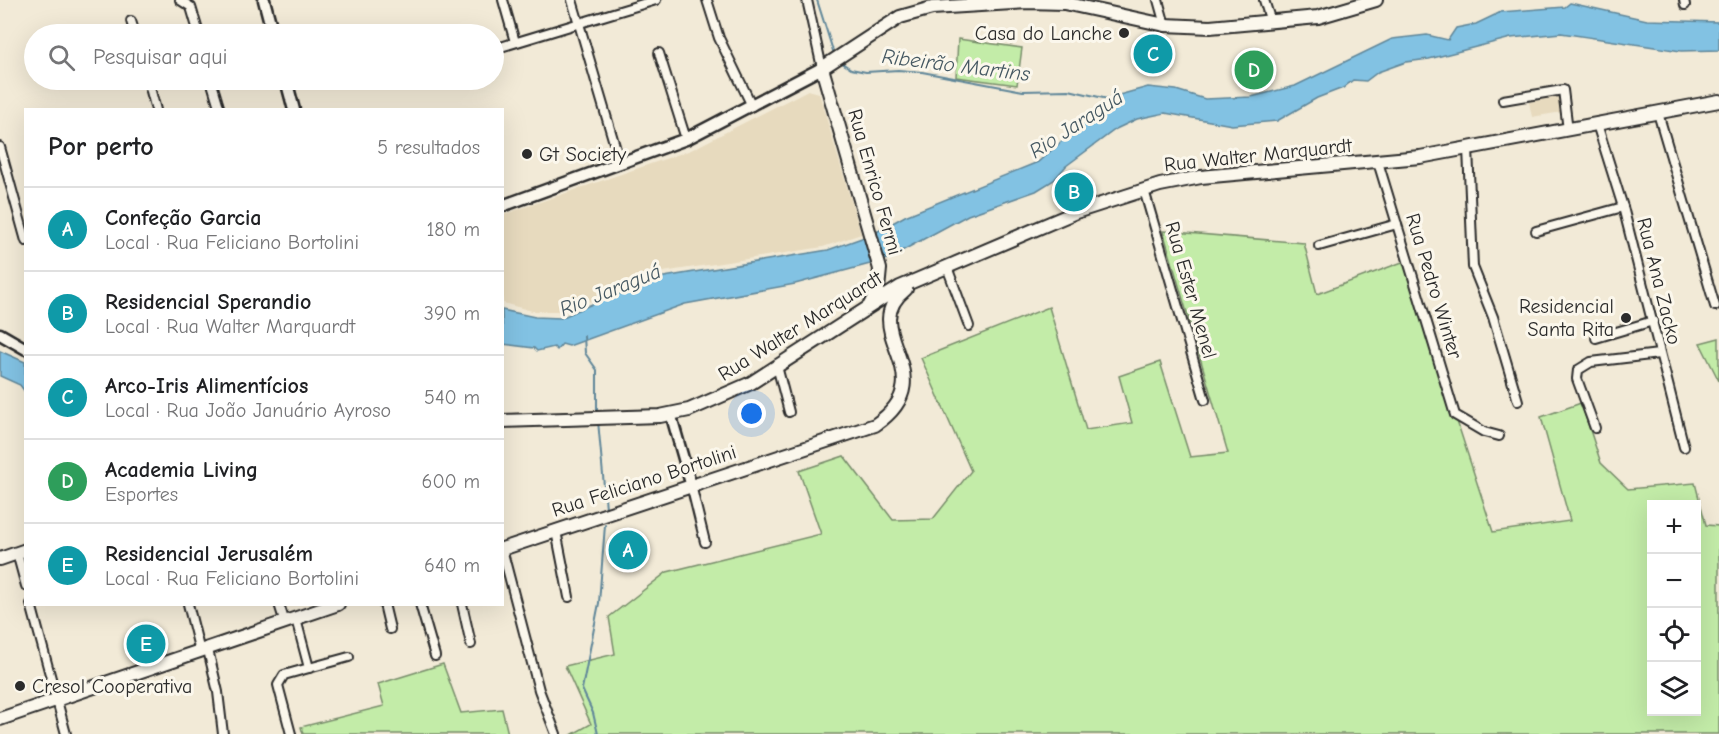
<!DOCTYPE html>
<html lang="pt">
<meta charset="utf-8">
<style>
body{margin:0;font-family:"Comic Neue",sans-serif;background:#f2f2f2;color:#202124}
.controls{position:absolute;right:18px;bottom:18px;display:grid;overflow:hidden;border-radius:0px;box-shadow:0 6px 24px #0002}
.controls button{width:54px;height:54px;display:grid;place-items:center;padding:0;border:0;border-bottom:2px solid #e0e0e0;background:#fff;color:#202124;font:30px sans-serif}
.you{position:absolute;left:752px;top:414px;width:21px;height:21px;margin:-15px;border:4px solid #fff;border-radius:50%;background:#1a73e8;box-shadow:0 0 0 9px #1a73e833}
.badge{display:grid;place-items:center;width:39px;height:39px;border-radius:50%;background:#db2777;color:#fff;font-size:20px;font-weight:700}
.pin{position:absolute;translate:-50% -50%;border:3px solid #fff;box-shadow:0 2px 6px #0006}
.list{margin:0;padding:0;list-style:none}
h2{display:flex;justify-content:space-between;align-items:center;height:78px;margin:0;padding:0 24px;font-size:26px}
h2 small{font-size:20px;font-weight:400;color:#757577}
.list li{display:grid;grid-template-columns:39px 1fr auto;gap:18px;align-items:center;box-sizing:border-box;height:84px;padding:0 24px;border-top:2px solid #e0e0e0}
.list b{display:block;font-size:22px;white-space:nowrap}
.list p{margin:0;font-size:20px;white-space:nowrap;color:#757577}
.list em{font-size:20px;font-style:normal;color:#757577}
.icon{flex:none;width:33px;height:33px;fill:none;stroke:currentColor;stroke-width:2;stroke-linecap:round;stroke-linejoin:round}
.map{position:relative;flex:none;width:1719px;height:734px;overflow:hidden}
.search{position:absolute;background:#fff;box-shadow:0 6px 24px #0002;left:24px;top:24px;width:480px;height:66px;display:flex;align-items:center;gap:15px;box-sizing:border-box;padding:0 21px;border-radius:33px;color:#757577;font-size:22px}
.panel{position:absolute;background:#fff;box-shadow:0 6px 24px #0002;left:24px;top:108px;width:480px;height:498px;border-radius:0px}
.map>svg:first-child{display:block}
</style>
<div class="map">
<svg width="1719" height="734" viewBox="0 0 1719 734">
<rect width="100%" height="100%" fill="#f2ead7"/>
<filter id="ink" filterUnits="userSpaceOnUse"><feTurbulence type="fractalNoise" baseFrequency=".0167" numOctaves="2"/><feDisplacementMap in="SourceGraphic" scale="12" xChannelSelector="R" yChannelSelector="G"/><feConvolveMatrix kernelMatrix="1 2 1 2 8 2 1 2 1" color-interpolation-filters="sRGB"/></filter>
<g filter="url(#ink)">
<g fill="#e7dabe">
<polygon points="808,90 819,93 861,234 823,247 663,272 636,285 562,311 532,311 503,303 502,215 691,150"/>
<polygon points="1559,97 1562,112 1532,117 1529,102"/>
</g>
<g fill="#c3eca8" stroke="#778c6a" stroke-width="1.5" fill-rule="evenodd">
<polygon points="958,39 1022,48 1017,85 956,77"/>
<path d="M1163 231 1304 243 1317 294 1405 261 1493 532 1570 521 1541 417 1581 403 1601 463 1628 489 1695 483 1706 525 1719 526V734H573L591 724 565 666 615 654 609 617 667 572 821 534 799 471 844 456 893 520 933 519 971 471 921 358 1049 307 1086 430 1132 423 1119 376 1160 362 1190 457 1228 453ZM1652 504H1696V712H1652Z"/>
<polygon points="1719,338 1719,381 1700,343"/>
<polygon points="443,664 461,713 502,709 508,734 303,734 301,727 384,706 378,684"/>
</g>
<g fill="#82c2e3" stroke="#5f8699" stroke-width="1.5">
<polygon points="1570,3 1647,20 1719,22 1719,50 1681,51 1561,33 1511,38 1429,59 1406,62 1378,72 1366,81 1353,80 1343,88 1317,98 1277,121 1232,125 1165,113 1137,119 1116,129 1066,166 1054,180 1036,191 968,215 885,260 795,284 685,304 569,346 562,344 557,350 554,347 537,351 534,348 503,344 502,310 535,317 561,318 610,296 637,290 649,281 664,277 828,250 873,234 905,216 1038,162 1112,97 1148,87 1176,90 1205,99 1251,97 1295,86 1392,39 1427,35 1448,40 1456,28 1476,24 1501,12 1565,7"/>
<polygon points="0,351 25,362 25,392 20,385 0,376"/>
</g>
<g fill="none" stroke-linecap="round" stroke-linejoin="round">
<g stroke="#5f8699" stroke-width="2">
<polyline points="817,0 834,54"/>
<polyline points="839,61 851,69 866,72 898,70 922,72 1023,91 1069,90 1112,100"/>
<polyline points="584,336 585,353 597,370 597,411"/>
<polyline points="598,421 606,508"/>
<polyline points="598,734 593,713 582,689 599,603 605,525"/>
</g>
<defs>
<g id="minor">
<polyline points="180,0 191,7 199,34"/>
<polyline points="503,0 515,42"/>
<polyline points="572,0 620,163"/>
<polyline points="707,0 719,38 752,106"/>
<polyline points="807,0 822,68"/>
<polyline points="1158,0 1165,25"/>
<polyline points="1264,0 1271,22"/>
<polyline points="1684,0 1685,5"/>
<polyline points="131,21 135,34"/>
<polyline points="494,49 656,0"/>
<polyline points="659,53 686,139"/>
<polyline points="148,80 156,110"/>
<polyline points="211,80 220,110"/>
<polyline points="1503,100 1563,90 1568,130"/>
<polyline points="1658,113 1715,306"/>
<polyline points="1597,124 1623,207 1684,447"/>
<polyline points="0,147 26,241"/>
<polyline points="1468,148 1473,267 1493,317 1518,401"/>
<polyline points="1378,162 1455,415 1484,432 1499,436"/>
<polyline points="1144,190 1205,400"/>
<polyline points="1536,231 1623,207"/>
<polyline points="1319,246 1397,224"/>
<polyline points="947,267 969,326"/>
<polyline points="1596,338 1653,321"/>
<polyline points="777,366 789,412"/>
<polyline points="1595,428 1577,379 1578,370 1591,362 1659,354"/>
<polyline points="691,485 705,542"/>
<polyline points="556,531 569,597"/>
<polyline points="502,549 539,690 556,734"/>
<polyline points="17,553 26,586"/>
<polyline points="31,604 66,734"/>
<polyline points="188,604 200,652"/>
<polyline points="279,604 285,623"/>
<polyline points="384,604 390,629"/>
<polyline points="420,604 435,656"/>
<polyline points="462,604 471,644"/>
<polyline points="208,650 218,692 223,734"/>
<polyline points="309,668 349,657"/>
<polyline points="291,734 278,685 284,675 309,668 296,619"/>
</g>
<polyline id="tertiary" points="671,415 691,485"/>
<g id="secondary">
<polyline points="264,0 273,34"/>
<polyline points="286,80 294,110"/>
<polyline points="502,206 686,139 822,68"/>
<polyline points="0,334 26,349"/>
</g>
<g id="primary">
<polyline points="870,305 878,289 880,269 822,68 900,17 932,8 1027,2 1064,3 1165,25 1210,27 1318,17 1376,0"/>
<polyline points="502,421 660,416 689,410 751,383 900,287 1076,212 1160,185 1201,177 1420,157 1719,101"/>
<path d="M502 549 875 425C948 375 853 331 906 289"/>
<polyline points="0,559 26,550"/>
<polyline points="0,719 338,604"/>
</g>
</defs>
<use href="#minor" stroke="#2b2b2b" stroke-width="12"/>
<use href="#tertiary" stroke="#2b2b2b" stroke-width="14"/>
<use href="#secondary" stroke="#2b2b2b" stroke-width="15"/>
<use href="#primary" stroke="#2b2b2b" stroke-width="16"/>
<use href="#minor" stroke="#fbf7ec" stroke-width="8"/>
<use href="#tertiary" stroke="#fbf7ec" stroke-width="9"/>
<use href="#secondary" stroke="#fbf7ec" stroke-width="10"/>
<use href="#primary" stroke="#fbf7ec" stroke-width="12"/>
</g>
</g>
<g fill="#2b2b2b" stroke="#fbf7ec" stroke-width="2">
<circle cx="1124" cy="33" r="6"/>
<circle cx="527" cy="154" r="6"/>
<circle cx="1626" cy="318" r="6"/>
<circle cx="20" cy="686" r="6"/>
</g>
<g text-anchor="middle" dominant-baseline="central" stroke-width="6" stroke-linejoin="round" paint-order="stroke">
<g font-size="20" fill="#2b2b2b" stroke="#fbf7ec" text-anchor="end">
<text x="1112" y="33">Casa do Lanche</text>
<text x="539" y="154" text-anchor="start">Gt Society</text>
<text x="1614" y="306">Residencial<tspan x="1614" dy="23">Santa Rita</tspan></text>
<text x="32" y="686" text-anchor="start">Cresol Cooperativa</text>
</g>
<g font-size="20" fill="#2b2b2b" stroke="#fbf7ec">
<text transform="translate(1258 155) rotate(-6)">Rua Walter Marquardt</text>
<text transform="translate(875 182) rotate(74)">Rua Enrico Fermi</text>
<text transform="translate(1659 281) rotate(76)">Rua Ana Zacko</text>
<text transform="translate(1434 286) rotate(73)">Rua Pedro Winter</text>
<text transform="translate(1191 290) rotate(74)">Rua Ester Menel</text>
<text transform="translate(800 326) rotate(-32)">Rua Walter Marquardt</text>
<text transform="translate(644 481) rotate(-18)">Rua Feliciano Bortolini</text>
</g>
<g font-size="21" font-style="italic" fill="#455862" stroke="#fbf7ec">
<text transform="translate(956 65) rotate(7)">Ribeirão Martins</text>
<text transform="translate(1076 124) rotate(-33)">Rio Jaraguá</text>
<text transform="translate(610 290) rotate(-22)">Rio Jaraguá</text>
</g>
</g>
</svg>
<div class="controls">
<button>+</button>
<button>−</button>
<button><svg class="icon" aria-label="locate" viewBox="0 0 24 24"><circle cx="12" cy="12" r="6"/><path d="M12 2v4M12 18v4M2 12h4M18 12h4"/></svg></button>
<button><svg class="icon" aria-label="layers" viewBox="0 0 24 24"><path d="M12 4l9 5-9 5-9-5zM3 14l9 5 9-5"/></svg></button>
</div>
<div class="you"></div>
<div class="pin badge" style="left:628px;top:550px;background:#0f9aa8">A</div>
<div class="pin badge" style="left:1074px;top:192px;background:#0f9aa8">B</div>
<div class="pin badge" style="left:1153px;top:54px;background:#0f9aa8">C</div>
<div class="pin badge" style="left:1254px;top:70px;background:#2e9e5b">D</div>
<div class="pin badge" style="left:146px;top:644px;background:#0f9aa8">E</div>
<div class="search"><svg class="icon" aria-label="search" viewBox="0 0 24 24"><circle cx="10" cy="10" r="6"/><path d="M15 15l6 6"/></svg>Pesquisar aqui</div>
<section class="panel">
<h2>Por perto<small>5 resultados</small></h2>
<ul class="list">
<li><span class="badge" style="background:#0f9aa8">A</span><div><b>Confeção Garcia</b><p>Local · Rua Feliciano Bortolini</p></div><em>180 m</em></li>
<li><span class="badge" style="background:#0f9aa8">B</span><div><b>Residencial Sperandio</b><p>Local · Rua Walter Marquardt</p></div><em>390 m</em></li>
<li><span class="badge" style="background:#0f9aa8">C</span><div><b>Arco-Iris Alimentícios</b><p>Local · Rua João Januário Ayroso</p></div><em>540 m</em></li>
<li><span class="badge" style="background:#2e9e5b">D</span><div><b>Academia Living</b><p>Esportes</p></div><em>600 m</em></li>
<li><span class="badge" style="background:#0f9aa8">E</span><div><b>Residencial Jerusalém</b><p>Local · Rua Feliciano Bortolini</p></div><em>640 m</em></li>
</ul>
</section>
</div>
